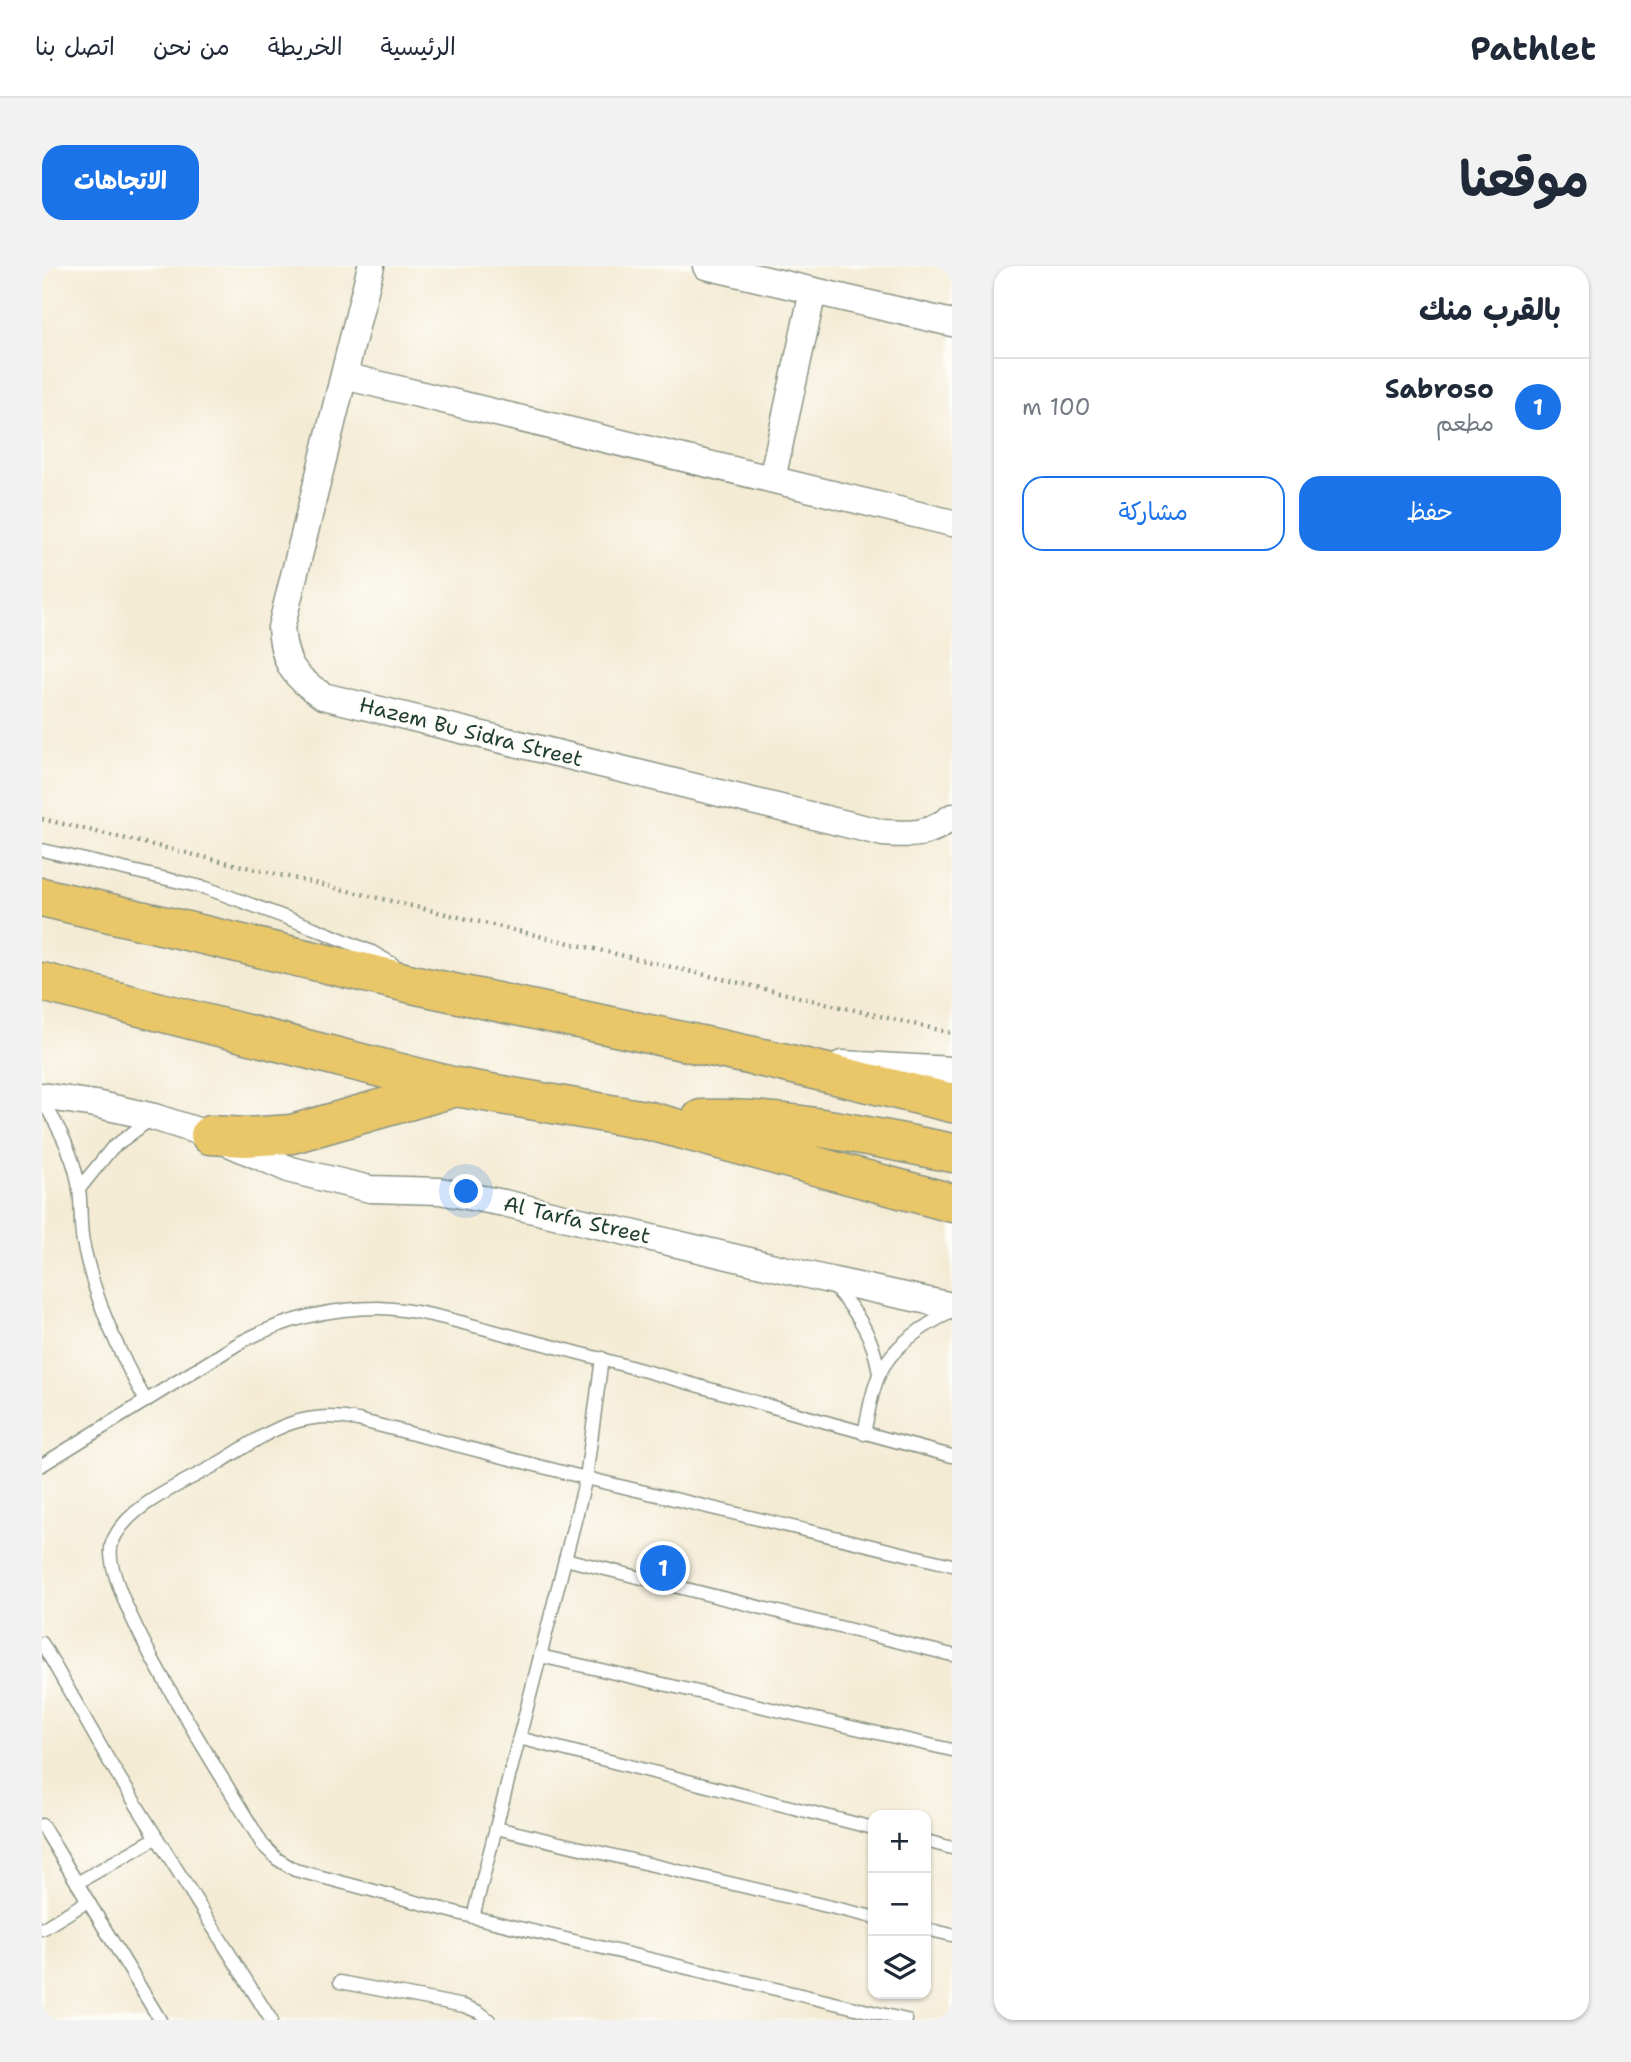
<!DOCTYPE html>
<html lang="ar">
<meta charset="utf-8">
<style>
body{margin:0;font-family:"Shantell Sans","Playpen Sans Arabic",sans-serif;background:#f2f2f3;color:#1f2937;direction:rtl}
.controls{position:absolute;right:21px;bottom:21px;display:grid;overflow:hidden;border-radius:14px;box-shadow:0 2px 5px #0004}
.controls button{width:63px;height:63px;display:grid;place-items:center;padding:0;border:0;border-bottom:2px solid #e0e1e3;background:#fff;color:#1f2937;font:35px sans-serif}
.you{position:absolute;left:425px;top:926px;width:24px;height:24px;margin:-18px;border:5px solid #fff;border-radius:50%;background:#1a73e8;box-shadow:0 0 0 10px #1a73e833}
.badge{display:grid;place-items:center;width:46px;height:46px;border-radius:50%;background:#1a73e8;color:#fff;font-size:23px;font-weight:700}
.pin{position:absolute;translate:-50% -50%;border:4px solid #fff;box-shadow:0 2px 7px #0006}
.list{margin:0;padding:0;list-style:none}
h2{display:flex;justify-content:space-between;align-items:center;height:91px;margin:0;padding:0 28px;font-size:30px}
h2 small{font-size:23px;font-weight:400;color:#747a83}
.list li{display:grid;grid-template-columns:46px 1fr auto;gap:21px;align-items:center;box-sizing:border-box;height:98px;padding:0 28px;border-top:2px solid #e0e1e3}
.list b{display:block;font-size:26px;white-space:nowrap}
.list p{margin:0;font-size:23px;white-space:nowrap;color:#747a83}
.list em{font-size:23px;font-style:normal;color:#747a83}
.actions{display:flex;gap:14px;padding:21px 28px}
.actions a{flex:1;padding:16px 0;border:2px solid #1a73e8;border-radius:21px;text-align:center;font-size:24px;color:#1a73e8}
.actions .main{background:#1a73e8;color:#fff}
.icon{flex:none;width:38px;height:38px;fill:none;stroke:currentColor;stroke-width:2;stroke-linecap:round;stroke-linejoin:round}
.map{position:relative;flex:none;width:910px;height:1754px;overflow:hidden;direction:ltr;border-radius:21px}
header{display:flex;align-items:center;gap:42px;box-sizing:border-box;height:98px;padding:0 35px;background:#fff;border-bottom:2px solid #e0e1e3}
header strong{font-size:33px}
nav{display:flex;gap:38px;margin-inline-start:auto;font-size:24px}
.intro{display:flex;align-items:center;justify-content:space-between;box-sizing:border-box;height:168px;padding:0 42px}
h1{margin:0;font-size:49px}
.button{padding:18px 32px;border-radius:21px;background:#1a73e8;color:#fff;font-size:24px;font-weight:700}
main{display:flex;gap:42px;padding:0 42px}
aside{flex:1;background:#fff;border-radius:21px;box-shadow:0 2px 5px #0004}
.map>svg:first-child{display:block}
</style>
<header>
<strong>Pathlet</strong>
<nav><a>الرئيسية</a><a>الخريطة</a><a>من نحن</a><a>اتصل بنا</a></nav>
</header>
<div class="intro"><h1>موقعنا</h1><a class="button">الاتجاهات</a></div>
<main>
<aside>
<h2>بالقرب منك<small></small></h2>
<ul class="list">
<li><span class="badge">1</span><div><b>Sabroso</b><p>مطعم</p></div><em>100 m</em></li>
</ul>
<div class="actions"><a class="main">حفظ</a><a>مشاركة</a></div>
</aside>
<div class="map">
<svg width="910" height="1754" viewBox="0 0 910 1754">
<rect width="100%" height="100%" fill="#fdfcf7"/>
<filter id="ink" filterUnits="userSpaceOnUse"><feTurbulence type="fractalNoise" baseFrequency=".0143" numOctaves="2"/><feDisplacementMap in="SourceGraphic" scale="14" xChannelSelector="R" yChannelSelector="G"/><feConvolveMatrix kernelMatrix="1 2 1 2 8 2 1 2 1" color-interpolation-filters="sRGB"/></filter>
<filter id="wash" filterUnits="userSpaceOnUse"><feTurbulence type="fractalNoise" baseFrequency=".00686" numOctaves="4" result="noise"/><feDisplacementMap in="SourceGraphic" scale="28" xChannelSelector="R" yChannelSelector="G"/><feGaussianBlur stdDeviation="1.57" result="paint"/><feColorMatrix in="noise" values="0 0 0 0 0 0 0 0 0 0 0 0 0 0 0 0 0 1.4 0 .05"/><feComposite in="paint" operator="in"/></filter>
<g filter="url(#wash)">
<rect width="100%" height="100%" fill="#f4ebd4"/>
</g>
<g filter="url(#ink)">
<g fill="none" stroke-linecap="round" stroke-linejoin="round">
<defs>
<g id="service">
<polyline points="0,584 164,622 272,662 330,686 351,698"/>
<path d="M0 834C17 861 33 891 37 923 40 942 37 962 42 981 54 1037 76 1086 104 1135"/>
<polyline points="37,923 70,882 109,853"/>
<path d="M789 1018C815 1045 832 1071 837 1108"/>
<path d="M822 1168C826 1149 829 1127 837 1109 849 1081 883 1058 910 1046"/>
<path d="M0 1199 199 1076C243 1053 287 1042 336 1042 384 1043 439 1063 486 1074 628 1109 768 1154 910 1190"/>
<polyline points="523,1293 910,1389"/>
<polyline points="0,1377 67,1495 229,1754"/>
<polyline points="498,1390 910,1484"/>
<polyline points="477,1472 831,1562"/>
<polyline points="0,1559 118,1754"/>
<polyline points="454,1562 831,1651"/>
<polyline points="884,1575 910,1582"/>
<polyline points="35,1617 114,1572"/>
<polyline points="431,1651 544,1212 560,1092"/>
<polyline points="0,1663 46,1635"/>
<polyline points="884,1663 910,1669"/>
<polyline points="298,1716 422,1740 437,1746 447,1754"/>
<path d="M864 1754 431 1651 253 1604 235 1593 220 1578C193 1529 54 1322 70 1277 83 1241 139 1218 170 1201 221 1171 253 1141 316 1154L544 1212 910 1299"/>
</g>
<g id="minor">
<path d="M329 0 239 362C242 398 252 411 281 430L841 567C871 569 885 570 910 551"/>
<polyline points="664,0 910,57"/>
<polyline points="302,110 910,257"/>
<polyline points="730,213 771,25"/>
<polyline points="800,798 910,804"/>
<polyline points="0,830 53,838 112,851 168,869 249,904 290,914 328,923 398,925 462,937 783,1013 910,1040"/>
</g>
<g id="primary">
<polyline points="0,631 379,720 735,795 910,837"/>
<polyline points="0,716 414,821 608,855 910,937"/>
<path d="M659 853C744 851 827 870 910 887"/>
<polyline points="168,869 205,871 250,868 411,822"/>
</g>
</defs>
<use href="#service" stroke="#8a9484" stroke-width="15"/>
<use href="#minor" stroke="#8a9484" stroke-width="29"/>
<use href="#primary" stroke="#8a9484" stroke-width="41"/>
<polyline stroke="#8a9484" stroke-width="4.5" stroke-dasharray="2 5" stroke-linecap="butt" points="0,553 910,767"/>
<use href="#service" stroke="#fff" stroke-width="12"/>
<use href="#minor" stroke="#fff" stroke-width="26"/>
<use href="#primary" stroke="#e9c769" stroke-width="38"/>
</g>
</g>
<g text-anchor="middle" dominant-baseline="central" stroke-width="5" stroke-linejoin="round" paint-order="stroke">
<g font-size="21" fill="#1f3d34" stroke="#fdfcf7">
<text transform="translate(429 466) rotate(14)">Hazem Bu Sidra Street</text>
<text transform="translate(535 954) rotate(13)">Al Tarfa Street</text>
</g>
</g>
</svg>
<div class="controls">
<button>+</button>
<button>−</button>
<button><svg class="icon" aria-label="layers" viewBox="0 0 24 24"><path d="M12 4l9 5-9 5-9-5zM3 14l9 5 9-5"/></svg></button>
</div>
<div class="you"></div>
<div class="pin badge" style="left:621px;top:1302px">1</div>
</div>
</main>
